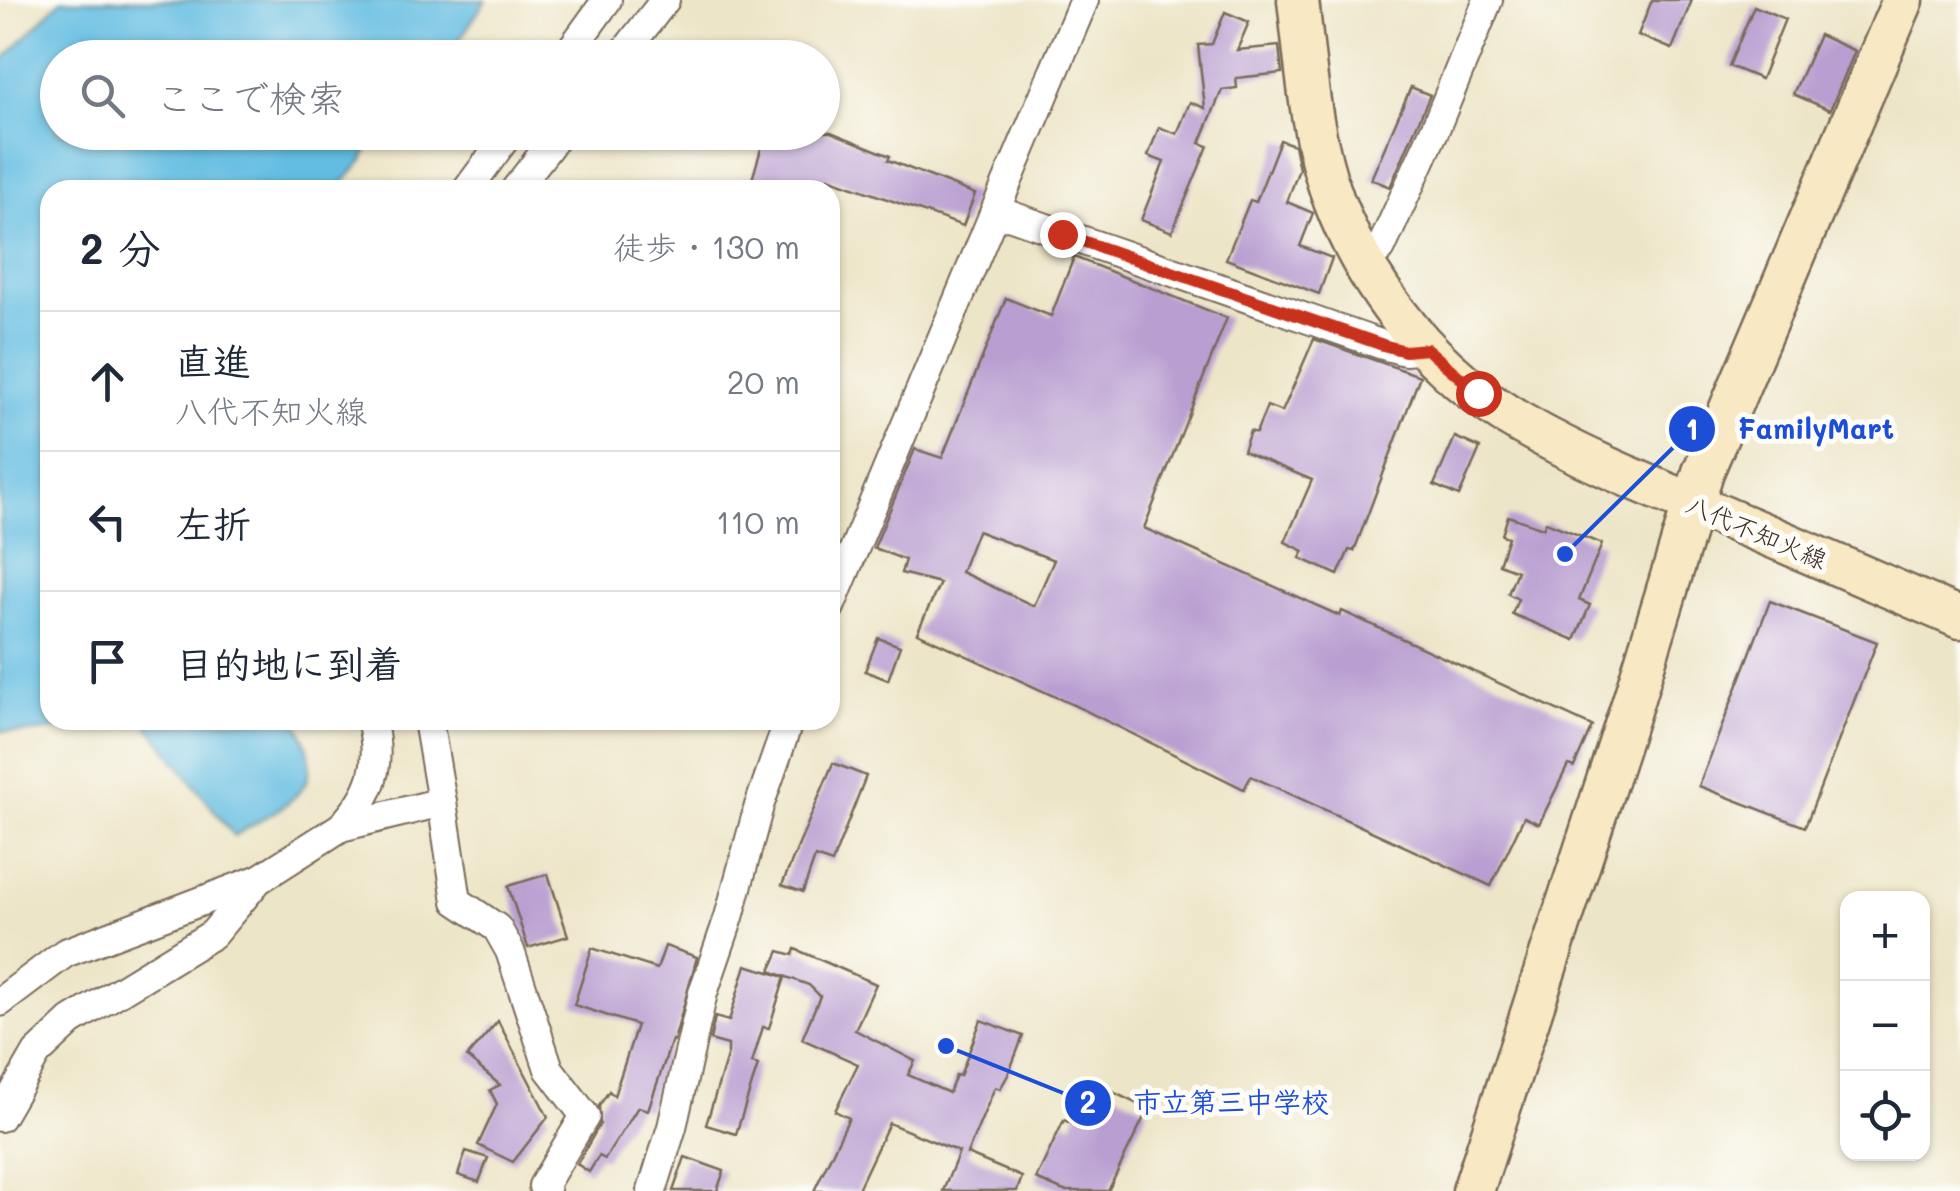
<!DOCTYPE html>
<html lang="ja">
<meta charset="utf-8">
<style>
body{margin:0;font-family:Mali,"Klee One",sans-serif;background:#f6f6f7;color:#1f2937}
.controls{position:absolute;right:30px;bottom:30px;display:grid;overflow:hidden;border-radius:20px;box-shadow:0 2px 8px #0004}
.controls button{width:90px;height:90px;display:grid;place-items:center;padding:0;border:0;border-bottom:2px solid #e0e1e3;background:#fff;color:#1f2937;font:50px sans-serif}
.stop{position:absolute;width:30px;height:30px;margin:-22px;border:8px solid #c8321e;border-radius:50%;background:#fff}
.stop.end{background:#c8321e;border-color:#fff;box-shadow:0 2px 10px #0008}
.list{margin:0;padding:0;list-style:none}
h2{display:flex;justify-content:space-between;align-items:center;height:130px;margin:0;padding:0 40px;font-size:42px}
h2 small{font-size:32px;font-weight:400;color:#747a83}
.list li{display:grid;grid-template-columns:65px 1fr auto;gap:30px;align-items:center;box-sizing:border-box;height:140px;padding:0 40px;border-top:2px solid #e0e1e3}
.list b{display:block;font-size:38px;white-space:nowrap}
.list p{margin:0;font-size:32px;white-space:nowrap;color:#747a83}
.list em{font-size:32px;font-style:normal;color:#747a83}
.icon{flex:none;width:55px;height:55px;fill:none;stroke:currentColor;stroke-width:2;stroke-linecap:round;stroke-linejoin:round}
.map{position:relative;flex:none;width:1960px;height:1191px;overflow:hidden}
.search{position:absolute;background:#fff;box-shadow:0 2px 8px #0004;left:40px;top:40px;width:800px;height:110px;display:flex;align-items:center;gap:25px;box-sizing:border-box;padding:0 35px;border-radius:55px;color:#747a83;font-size:38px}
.panel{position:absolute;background:#fff;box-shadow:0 2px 8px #0004;left:40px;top:180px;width:800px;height:550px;border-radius:30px}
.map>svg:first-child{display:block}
</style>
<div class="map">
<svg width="1960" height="1191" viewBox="0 0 1960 1191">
<rect width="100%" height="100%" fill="#fdfcf7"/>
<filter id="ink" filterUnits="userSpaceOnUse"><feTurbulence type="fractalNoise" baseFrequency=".01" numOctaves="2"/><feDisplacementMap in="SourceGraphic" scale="20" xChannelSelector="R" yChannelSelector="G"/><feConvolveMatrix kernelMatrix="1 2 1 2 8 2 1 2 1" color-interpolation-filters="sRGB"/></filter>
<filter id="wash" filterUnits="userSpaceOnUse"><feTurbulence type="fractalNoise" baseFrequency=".0048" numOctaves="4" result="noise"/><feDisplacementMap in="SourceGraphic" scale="40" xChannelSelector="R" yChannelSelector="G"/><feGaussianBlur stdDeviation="2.25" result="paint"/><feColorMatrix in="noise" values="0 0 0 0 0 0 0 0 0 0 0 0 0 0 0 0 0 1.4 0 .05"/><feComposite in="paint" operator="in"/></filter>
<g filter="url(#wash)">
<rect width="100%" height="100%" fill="#ede5c7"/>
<g fill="#64bde2" stroke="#507480" stroke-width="2.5">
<path d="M61 0H486L448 57 58 58V132L373 133 363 160 337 190H50V720H83C53 732 32 735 0 731V63Z"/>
<path d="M144 720H296C334 790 287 803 234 836Z"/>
</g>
<g id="blocks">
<g fill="#b99fd1" fill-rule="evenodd">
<polygon points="1652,0 1692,0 1672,49 1638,35"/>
<polygon points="1754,6 1785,19 1761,79 1729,66"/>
<polygon points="1225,12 1249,22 1237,50 1279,46 1282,73 1236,78 1237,88 1222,90 1200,143 1208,146 1172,232 1141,220 1164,162 1148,156 1159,127 1177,134 1190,102 1205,108 1198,45 1212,44"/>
<polygon points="1819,35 1855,51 1830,110 1793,94"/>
<polygon points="1411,87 1430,95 1390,187 1371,179"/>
<polygon points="766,132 797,140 800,132 831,132 890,156 888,160 975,194 963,226 828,178 826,190 749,190"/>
<polygon points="1280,140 1294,145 1299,169 1287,202 1313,213 1300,246 1332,258 1319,294 1226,259 1250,200 1256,202"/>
<path d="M1074 257 1227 318 1144 528 1340 616 1342 611 1592 726 1574 767 1568 765 1539 824 1524 817 1491 886 1251 776 1244 789 1082 709 917 633 940 583 901 573 905 560 874 548 915 449 942 458 1006 298 1051 316ZM977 531 1054 560 1034 606 961 572Z"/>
<polygon points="1314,339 1420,376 1354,551 1349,550 1338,575 1300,558 1304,551 1285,542 1312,480 1243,451 1250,431 1256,433 1267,406 1282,412"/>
<polygon points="1455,437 1480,448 1459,496 1434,485"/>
<polygon points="1508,516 1543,528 1546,522 1602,544 1579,600 1590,605 1575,640 1512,614 1518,599 1508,594 1517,571 1499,564 1508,537 1502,535"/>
<polygon points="1770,601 1877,642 1805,827 1699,786"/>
<polygon points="878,638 900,646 888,680 865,671"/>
<polygon points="833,763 866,776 832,863 815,857 803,892 782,885"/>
<polygon points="548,874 568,936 528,948 508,886"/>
<polygon points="665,946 697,957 674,1041 672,1040 648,1110 638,1107 605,1159 599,1156 589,1172 577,1164 600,1124 599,1106 609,1091 614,1096 637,1025 574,1005 592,948 657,969"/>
<polygon points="795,949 876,984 855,1030 915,1061 908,1075 949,1093 956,1075 960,1076 981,1020 1023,1036 1008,1075 1000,1089 995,1087 967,1154 1022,1177 1017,1191 943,1191 959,1152 889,1123 857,1191 814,1191 849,1118 835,1111 858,1064 802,1039 820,996 809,985 770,971 779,951 793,955"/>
<polygon points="746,965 785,977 769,1028 763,1027 752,1063 758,1065 736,1134 706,1125 728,1053 728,1045 710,1040 715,1017 729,1021"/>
<polygon points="498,1021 548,1117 513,1162 478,1145 497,1104 490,1090 500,1085 467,1057"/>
<polygon points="1092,1082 1148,1109 1108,1191 1064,1191 1036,1179 1064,1120 1072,1124"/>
<polygon points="466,1151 488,1158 479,1182 458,1175"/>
<polygon points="685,1157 724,1171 717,1191 673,1191"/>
</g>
</g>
</g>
<g filter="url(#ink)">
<use href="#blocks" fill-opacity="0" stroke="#796b59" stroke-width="2.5"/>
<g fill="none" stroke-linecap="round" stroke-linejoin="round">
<defs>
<g id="street">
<polyline points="565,58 607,0"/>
<polyline points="620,58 665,0"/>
<polyline points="467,190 510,132"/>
<polyline points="515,190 560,132"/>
<polyline points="993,216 1084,0"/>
<polyline points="1363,264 1381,248 1435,129 1488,0"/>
<polyline points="830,607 993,216 1009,215 1383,345 1405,351 1427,349"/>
<polyline points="428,720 442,802"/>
<path d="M342 826C372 794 383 765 371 720"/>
<polyline points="0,1002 65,953 257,880"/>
<polyline points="0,1117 37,1053 71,1021 213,934 258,880 341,827 442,802 457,901 497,928 510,951 549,1069 585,1116 543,1186 546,1191"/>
<polyline points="652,1191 672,1127 703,993 729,917 759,806 789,720"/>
</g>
<g id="secondary">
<path d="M1298 0C1306 67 1310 137 1334 201 1369 293 1436 375 1522 424 1589 463 1665 492 1736 522 1811 553 1885 586 1960 618"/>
<polyline points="1473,1191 1634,698 1703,472 1903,0"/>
</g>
</defs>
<use href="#street" stroke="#796b59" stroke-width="32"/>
<use href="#secondary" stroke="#796b59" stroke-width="45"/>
<use href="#street" stroke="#fff" stroke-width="28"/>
<use href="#secondary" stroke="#f8e8c3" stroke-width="40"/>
</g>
</g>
<g fill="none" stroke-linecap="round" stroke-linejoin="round" filter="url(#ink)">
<polyline stroke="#c8321e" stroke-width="12" points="1062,234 1383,345 1405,351 1427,349 1478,393"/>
</g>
<g text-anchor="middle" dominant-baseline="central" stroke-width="10" stroke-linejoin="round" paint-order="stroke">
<g font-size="25" fill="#3b2a1e" stroke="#fdfcf7">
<text transform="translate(1757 531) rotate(23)">八代不知火線</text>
</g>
</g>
<path fill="none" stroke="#1d4ed8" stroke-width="4" d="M1565 554L1692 429M946 1046L1088 1103"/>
<g fill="#1d4ed8" stroke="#fdfcf7" stroke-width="4">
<circle cx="1565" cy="554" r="10"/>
<circle cx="946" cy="1046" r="10"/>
<circle cx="1692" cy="429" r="25"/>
<circle cx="1088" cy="1103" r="25"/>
</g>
<g font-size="30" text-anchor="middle" font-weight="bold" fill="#fff">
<text x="1692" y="440">1</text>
<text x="1088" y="1113">2</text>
</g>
<g font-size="28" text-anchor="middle" font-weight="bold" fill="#1d4ed8" stroke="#fdfcf7" stroke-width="10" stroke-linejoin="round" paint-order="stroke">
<text x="1816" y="439">FamilyMart</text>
<text x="1231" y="1112">市立第三中学校</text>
</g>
</svg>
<div class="controls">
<button>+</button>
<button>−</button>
<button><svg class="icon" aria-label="locate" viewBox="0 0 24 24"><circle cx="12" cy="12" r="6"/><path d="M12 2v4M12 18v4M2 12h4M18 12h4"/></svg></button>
</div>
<div class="stop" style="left:1478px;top:393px"></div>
<div class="stop end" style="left:1062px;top:234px"></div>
<div class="search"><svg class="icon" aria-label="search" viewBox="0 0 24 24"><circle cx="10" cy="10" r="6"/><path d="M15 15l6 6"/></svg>ここで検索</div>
<section class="panel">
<h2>2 分<small>徒歩 · 130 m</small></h2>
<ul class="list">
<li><svg class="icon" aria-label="ahead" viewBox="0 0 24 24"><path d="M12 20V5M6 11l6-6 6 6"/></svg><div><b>直進</b><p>八代不知火線</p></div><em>20 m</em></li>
<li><svg class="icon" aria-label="left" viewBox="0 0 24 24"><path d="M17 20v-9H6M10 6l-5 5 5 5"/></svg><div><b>左折</b></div><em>110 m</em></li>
<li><svg class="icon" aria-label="arrive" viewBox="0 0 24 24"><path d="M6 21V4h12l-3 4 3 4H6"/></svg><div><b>目的地に到着</b></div></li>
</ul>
</section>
</div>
